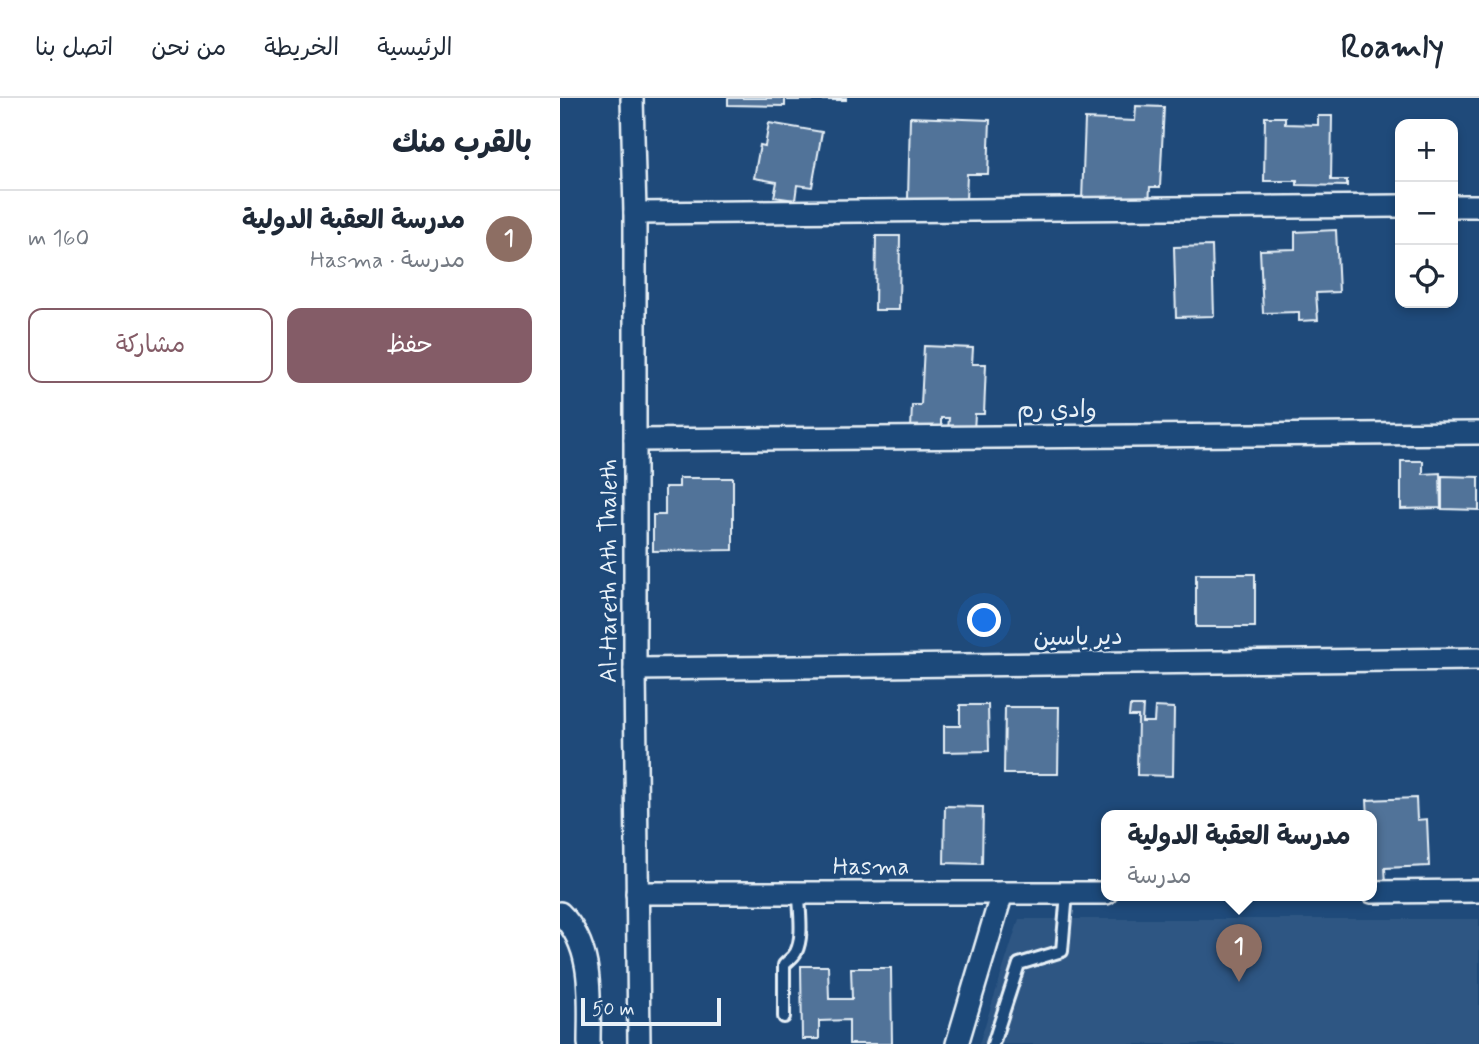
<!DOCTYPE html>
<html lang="ar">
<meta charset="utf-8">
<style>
body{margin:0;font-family:Mynerve,"Playpen Sans Arabic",sans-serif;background:#f6f6f7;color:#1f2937;direction:rtl}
.controls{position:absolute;right:21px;top:21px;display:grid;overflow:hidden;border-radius:14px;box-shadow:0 4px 10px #0003}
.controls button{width:63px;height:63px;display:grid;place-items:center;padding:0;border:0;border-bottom:2px solid #e0e1e3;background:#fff;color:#1f2937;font:35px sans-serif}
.scale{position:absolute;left:21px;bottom:18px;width:140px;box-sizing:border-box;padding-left:7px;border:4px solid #e8f1f8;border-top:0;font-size:19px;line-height:24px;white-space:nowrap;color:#e8f1f8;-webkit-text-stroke:5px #1f4a7a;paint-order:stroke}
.you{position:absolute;left:425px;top:523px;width:24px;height:24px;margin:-18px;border:5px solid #fff;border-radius:50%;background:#1a73e8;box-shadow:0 0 0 10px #1a73e833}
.badge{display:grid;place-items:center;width:46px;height:46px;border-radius:50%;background:#845c67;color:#fff;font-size:23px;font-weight:700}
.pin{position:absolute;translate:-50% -58px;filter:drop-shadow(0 2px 4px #0008)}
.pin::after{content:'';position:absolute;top:37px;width:24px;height:21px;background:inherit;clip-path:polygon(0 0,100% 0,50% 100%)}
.popup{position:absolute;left:541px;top:712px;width:276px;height:91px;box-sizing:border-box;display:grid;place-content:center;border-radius:14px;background:#fff;filter:drop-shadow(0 2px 5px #0005);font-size:23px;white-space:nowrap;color:#747a83}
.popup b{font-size:26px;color:#1f2937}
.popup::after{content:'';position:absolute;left:50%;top:100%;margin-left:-14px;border:14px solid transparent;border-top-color:#fff}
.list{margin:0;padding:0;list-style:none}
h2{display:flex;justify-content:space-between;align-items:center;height:91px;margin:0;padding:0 28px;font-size:30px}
h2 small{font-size:23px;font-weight:400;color:#747a83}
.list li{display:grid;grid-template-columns:46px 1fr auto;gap:21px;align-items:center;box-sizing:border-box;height:98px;padding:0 28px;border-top:2px solid #e0e1e3}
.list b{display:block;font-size:26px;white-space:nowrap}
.list p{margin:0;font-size:23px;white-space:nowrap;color:#747a83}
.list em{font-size:23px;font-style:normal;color:#747a83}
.actions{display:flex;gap:14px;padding:21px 28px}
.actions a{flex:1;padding:16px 0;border:2px solid #845c67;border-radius:14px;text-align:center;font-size:24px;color:#845c67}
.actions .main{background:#845c67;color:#fff}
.icon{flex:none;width:38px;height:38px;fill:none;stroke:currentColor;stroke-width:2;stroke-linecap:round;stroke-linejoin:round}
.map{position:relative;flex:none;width:919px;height:946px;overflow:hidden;direction:ltr}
header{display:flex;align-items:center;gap:42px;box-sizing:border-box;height:98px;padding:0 35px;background:#fff;border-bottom:2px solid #e0e1e3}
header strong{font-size:33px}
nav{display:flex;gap:38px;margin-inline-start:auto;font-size:24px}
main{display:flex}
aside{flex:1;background:#fff}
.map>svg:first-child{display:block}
</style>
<header>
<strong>Roamly</strong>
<nav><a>الرئيسية</a><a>الخريطة</a><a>من نحن</a><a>اتصل بنا</a></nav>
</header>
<main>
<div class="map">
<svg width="919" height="946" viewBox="0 0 919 946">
<rect width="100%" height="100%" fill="#1f4a7a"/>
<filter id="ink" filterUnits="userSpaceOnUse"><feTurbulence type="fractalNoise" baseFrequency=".0143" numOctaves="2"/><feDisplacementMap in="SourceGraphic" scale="14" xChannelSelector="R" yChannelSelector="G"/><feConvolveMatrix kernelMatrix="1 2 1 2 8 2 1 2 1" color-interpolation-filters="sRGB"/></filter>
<g filter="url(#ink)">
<polygon fill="#2e5683" points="459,821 919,821 919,946 419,946"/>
<g fill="#517399" stroke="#e8f1f8" stroke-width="2">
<polygon points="168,0 225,0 225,8 168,7"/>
<rect x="228" y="0" width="58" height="2"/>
<polygon points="576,8 604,9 600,89 590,89 589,105 522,102 525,21 575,23"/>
<polygon points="758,18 772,18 771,82 787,82 787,88 737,87 737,83 704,83 705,19 725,19 725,26 758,27"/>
<polygon points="350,19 430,22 428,76 407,76 406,103 348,101"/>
<polygon points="209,25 262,34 252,89 237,87 235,102 214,99 217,84 194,80 200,47 205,48"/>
<polygon points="776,132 779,194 756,195 758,222 739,223 739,214 703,215 700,152 735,151 735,134"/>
<polygon points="316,138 340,138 339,212 315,212"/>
<polygon points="652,148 654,218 616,219 614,149"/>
<polygon points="364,248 413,250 412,266 426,266 424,316 415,316 414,333 388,331 389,320 381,320 381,332 351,331 352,307 361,307"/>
<polygon points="841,363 863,363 863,376 880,375 881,410 841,411"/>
<polygon points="882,378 919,379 919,412 882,411"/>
<polygon points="119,380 173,380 173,452 93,453 93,417 105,417 105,389 119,389"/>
<rect x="636" y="476" width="59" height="53"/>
<polygon points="400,607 428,607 429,653 384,654 384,628 400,628"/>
<polygon points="570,608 583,608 582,624 594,624 595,609 614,610 613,678 577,677 578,618 569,618"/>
<polygon points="445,609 499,609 498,676 444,676"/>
<polygon points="856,700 857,722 867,721 869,768 825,770 826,786 812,787 812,718 808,718 807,702"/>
<polygon points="385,708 423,709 422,766 384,765"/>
<polygon points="241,868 268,868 269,901 292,901 291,870 331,870 332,946 289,946 289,922 259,923 259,941 242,941"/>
</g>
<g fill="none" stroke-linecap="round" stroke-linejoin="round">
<defs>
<g id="lane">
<path d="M224 919V867C228 862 233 860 236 854 244 838 239 813 239 795"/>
<polyline points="433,946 459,866 502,853 507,795"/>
</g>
<g id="street">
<polyline points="72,0 75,115 75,571 79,946"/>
<polyline points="893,108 919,108"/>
<polyline points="75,115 840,108"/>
<polyline points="75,342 919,335"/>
<polyline points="75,571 919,561"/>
<polyline points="812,794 919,793"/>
<polyline points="77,795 546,795"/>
<path d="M0 815C35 849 29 901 29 946"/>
<polyline points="397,946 442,795"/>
</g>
</defs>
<use href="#lane" stroke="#e8f1f8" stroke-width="16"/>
<use href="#street" stroke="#e8f1f8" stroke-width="26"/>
<use href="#lane" stroke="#1f4a7a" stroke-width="10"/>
<use href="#street" stroke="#1f4a7a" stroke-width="21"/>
</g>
</g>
<g text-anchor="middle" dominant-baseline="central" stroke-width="5" stroke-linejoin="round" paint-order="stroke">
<g font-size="24" fill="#e8f1f8" stroke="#1f4a7a">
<text x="497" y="312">وادي رم</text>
<text transform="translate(49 473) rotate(-90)">Al-Hareth Ath Thaleth</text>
<text transform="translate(518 540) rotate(-1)">دير ياسين</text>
<text x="311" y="769">Hasma</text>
</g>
</g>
</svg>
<div class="controls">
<button>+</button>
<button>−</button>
<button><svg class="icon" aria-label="locate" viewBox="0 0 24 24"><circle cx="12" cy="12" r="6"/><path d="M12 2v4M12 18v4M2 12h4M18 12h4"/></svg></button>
</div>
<div class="scale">50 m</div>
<div class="you"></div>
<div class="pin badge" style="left:679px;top:884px;background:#8d6e63">1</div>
<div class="popup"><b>مدرسة العقبة الدولية</b>مدرسة</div>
</div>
<aside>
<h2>بالقرب منك<small></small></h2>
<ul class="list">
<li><span class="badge" style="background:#8d6e63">1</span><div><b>مدرسة العقبة الدولية</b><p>مدرسة · Hasma</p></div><em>160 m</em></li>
</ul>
<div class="actions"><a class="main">حفظ</a><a>مشاركة</a></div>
</aside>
</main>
